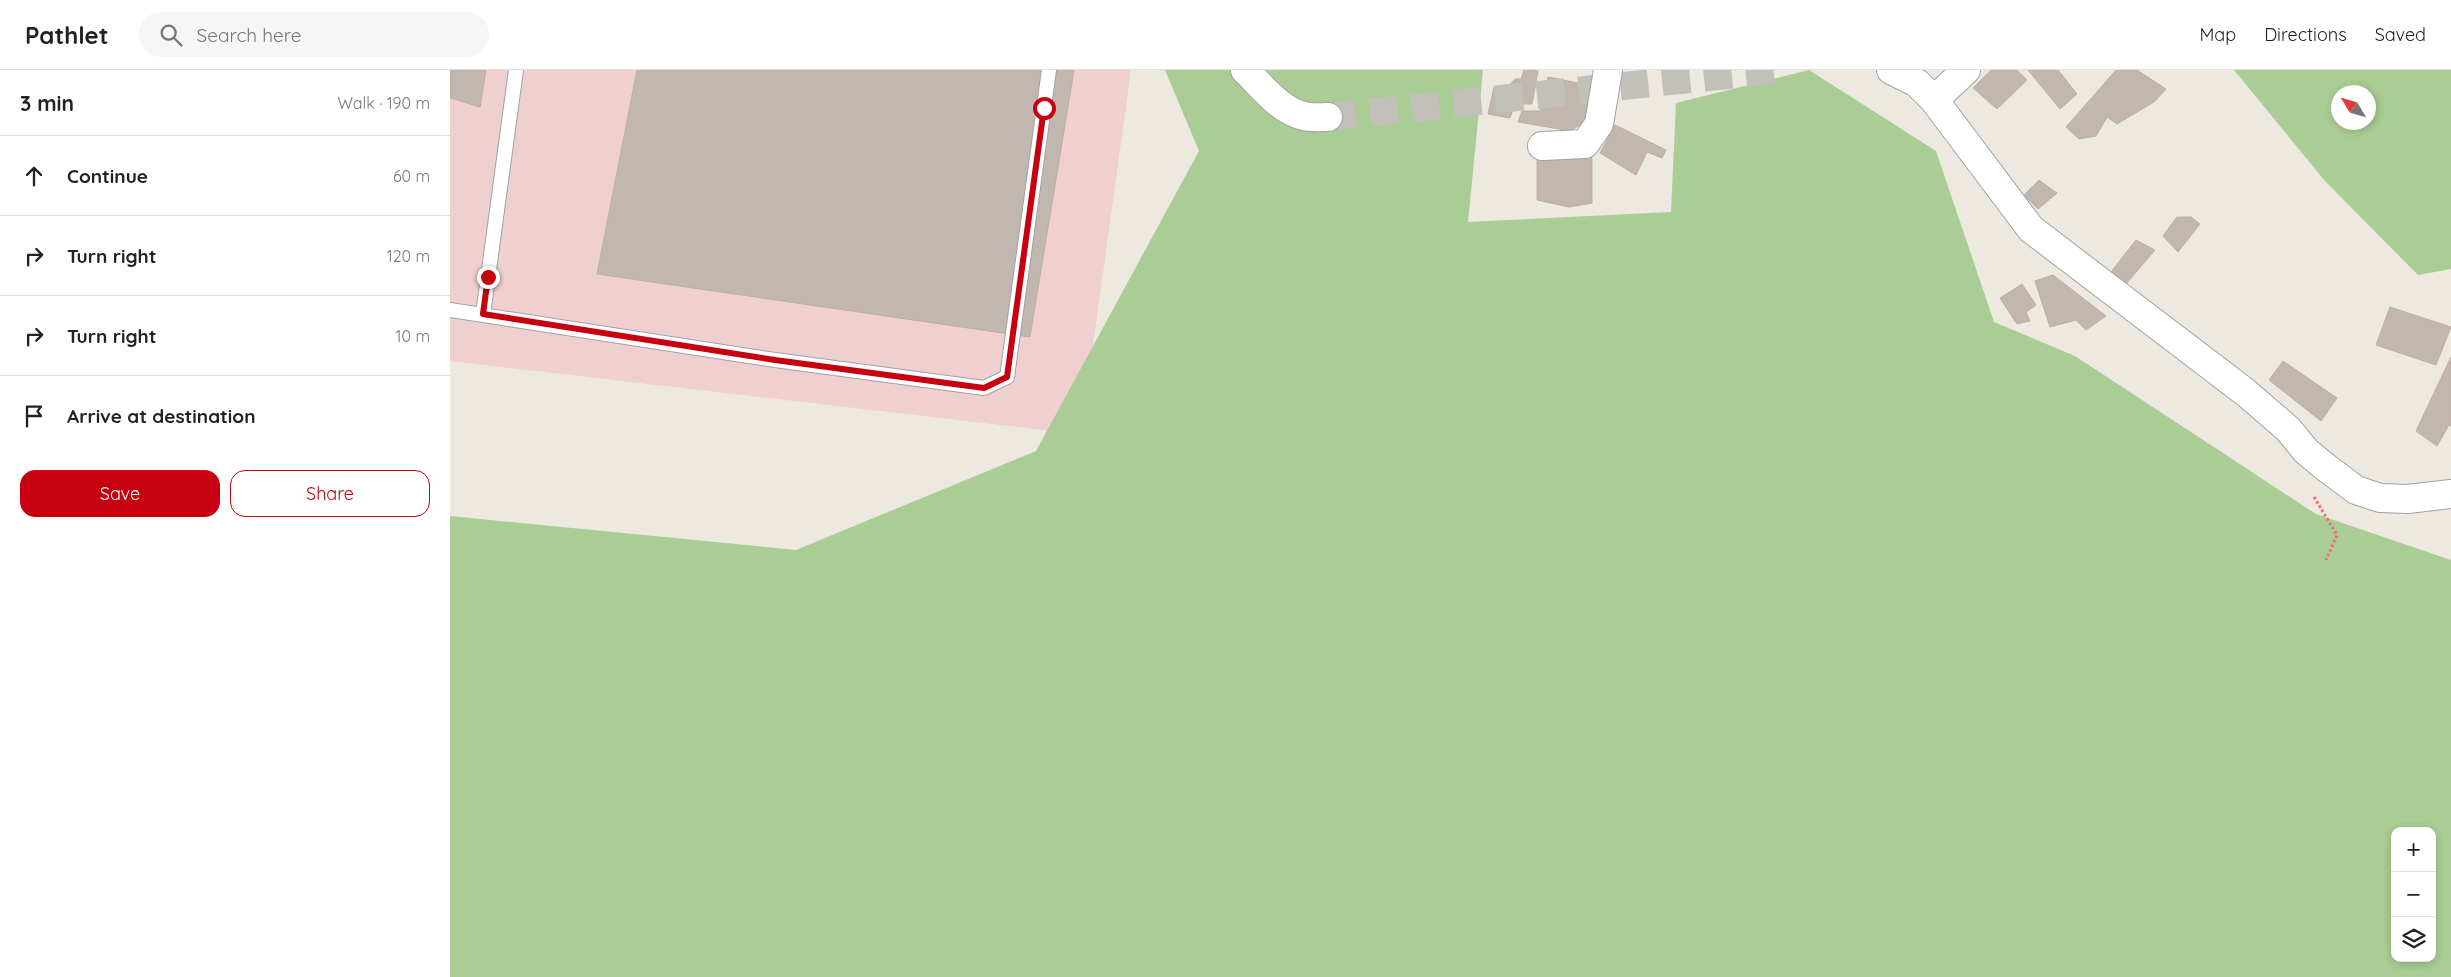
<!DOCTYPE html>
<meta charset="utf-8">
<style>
body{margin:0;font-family:Quicksand,sans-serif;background:#f6f6f6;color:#222}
.controls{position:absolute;right:15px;bottom:15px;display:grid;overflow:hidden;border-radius:10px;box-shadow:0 2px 8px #0003}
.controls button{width:45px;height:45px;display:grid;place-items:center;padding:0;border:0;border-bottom:1px solid #e0e0e0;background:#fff;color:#222;font:25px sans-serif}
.compass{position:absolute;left:1881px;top:15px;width:45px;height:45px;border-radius:50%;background:#fff;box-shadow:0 2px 8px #0003;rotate:308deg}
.stop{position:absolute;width:15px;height:15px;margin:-11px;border:4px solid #c6000f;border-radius:50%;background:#fff}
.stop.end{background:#c6000f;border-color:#fff;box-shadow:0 1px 5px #0008}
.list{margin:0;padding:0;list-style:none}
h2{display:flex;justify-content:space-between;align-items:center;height:65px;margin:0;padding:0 20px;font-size:21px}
h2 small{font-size:16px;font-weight:400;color:#767676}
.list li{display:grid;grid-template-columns:32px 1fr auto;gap:15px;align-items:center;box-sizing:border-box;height:80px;padding:0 20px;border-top:1px solid #e0e0e0}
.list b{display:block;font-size:19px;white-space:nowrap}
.list em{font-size:16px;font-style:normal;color:#767676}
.actions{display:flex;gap:10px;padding:15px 20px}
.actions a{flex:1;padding:11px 0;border:1px solid #c6000f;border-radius:15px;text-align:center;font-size:18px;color:#c6000f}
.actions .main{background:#c6000f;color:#fff}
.icon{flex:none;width:28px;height:28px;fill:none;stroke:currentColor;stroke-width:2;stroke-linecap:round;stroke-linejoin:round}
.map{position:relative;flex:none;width:2001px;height:907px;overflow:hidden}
header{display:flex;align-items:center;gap:30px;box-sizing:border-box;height:70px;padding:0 25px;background:#fff;border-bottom:1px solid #e0e0e0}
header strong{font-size:24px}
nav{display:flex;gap:28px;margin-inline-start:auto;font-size:18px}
.search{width:350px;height:45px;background:#f6f6f6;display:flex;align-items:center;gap:12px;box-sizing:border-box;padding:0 18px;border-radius:28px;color:#767676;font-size:19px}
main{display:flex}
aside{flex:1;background:#fff}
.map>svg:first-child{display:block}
</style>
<header>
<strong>Pathlet</strong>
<div class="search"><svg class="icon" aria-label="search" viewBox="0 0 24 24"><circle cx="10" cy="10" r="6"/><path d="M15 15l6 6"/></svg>Search here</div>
<nav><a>Map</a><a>Directions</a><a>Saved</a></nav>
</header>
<main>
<aside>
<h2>3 min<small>Walk · 190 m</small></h2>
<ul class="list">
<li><svg class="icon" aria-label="ahead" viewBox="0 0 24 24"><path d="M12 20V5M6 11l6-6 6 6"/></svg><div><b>Continue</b></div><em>60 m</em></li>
<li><svg class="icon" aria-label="right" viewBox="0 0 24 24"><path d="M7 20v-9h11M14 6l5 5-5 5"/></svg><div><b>Turn right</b></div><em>120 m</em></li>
<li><svg class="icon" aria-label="right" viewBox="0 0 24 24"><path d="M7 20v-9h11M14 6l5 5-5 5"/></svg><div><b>Turn right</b></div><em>10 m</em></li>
<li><svg class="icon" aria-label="arrive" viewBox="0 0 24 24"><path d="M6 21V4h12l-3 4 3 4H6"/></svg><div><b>Arrive at destination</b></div></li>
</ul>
<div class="actions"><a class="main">Save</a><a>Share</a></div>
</aside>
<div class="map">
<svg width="2001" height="907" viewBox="0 0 2001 907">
<rect width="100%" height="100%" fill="#ede8e0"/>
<polygon fill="#efcfd0" points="0,0 681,0 640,297 602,361 0,291"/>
<g fill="#a9cd94" fill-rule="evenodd">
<path d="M715 0H1033L1018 152 1221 142 1226 33 1359 0 1486 81 1544 252 1625 286 1866 444 2001 490V907H0V446L346 480 586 381 749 81ZM1945 761H1982V888H1945Z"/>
<path d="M1784 0H2001V199L1968 205 1875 111ZM1888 22H1918V52H1888Z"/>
</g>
<g fill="#c1b7b0" stroke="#beada3">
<polygon points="0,0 36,0 30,37 0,28"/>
<polygon points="187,0 624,0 580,267 147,204"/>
<polygon points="1074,0 1088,1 1082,34 1065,34 1060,48 1038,44 1044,17 1056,19 1065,9 1071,9"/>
<polygon points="1541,0 1567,0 1577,10 1547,39 1523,18"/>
<polygon points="1578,0 1608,0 1627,24 1610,39"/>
<polygon points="1666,0 1687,0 1716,19 1704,32 1667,54 1657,47 1646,66 1629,69 1616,57"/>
<polygon points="1098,7 1133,14 1145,29 1134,52 1121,61 1068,52 1072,41 1090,41"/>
<polygon points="1165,55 1216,80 1212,88 1197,82 1186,105 1150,83"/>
<polygon points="1087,84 1142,87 1142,133 1119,137 1087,130"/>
<polygon points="1589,110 1607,123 1588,139 1574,125"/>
<polygon points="1727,147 1741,147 1750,154 1728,182 1713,166"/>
<polygon points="1686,170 1705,180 1676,214 1661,202"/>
<polygon points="1603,205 1656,246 1636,260 1626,250 1600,257 1585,211"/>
<polygon points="1572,214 1586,235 1576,242 1580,251 1567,254 1550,228"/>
<polygon points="1940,237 2001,257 1986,295 1926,275"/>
<polygon points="2001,287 2001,356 1999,355 1987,376 1966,361"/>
<polygon points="1833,291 1887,328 1871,351 1819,310"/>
</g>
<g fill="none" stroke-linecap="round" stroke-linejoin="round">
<polyline stroke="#c3bfb9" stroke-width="28" stroke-dasharray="28 14" stroke-linecap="butt" points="878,47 1326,0"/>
<defs>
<g id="service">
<polyline points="0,240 325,290 534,318 557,307 599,0"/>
<polyline points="33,244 66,0"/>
</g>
<g id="minor">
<path d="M795 0C812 16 830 41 854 46 861 48 870 47 878 47"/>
<polyline points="1441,0 1467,13 1484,30 1581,159 1795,322 1838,359 1856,381 1874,396 1906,420 1930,428 1958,429 2001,424"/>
<polyline points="1484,30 1516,0"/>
<polyline points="1092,76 1135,74 1149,54 1158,0"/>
</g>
</defs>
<use href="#service" stroke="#a2a2a2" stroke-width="16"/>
<use href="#minor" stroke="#a2a2a2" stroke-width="30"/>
<polyline stroke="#fa6864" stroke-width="3" stroke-dasharray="2.5 2.5" stroke-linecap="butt" points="1864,427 1887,465 1876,490"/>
<use href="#service" stroke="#fff" stroke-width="14"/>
<use href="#minor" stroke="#fff" stroke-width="28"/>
</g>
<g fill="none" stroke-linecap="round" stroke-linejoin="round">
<polyline stroke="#c6000f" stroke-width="6" points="38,207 33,244 325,290 534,318 557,307 594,38"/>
</g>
</svg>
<div class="controls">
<button>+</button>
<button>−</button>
<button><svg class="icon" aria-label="layers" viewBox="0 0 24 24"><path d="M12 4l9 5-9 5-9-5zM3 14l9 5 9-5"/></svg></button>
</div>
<svg class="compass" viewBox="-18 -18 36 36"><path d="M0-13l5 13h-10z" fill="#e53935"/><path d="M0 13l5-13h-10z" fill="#767676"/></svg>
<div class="stop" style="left:594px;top:38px"></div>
<div class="stop end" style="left:38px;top:207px"></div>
</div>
</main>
